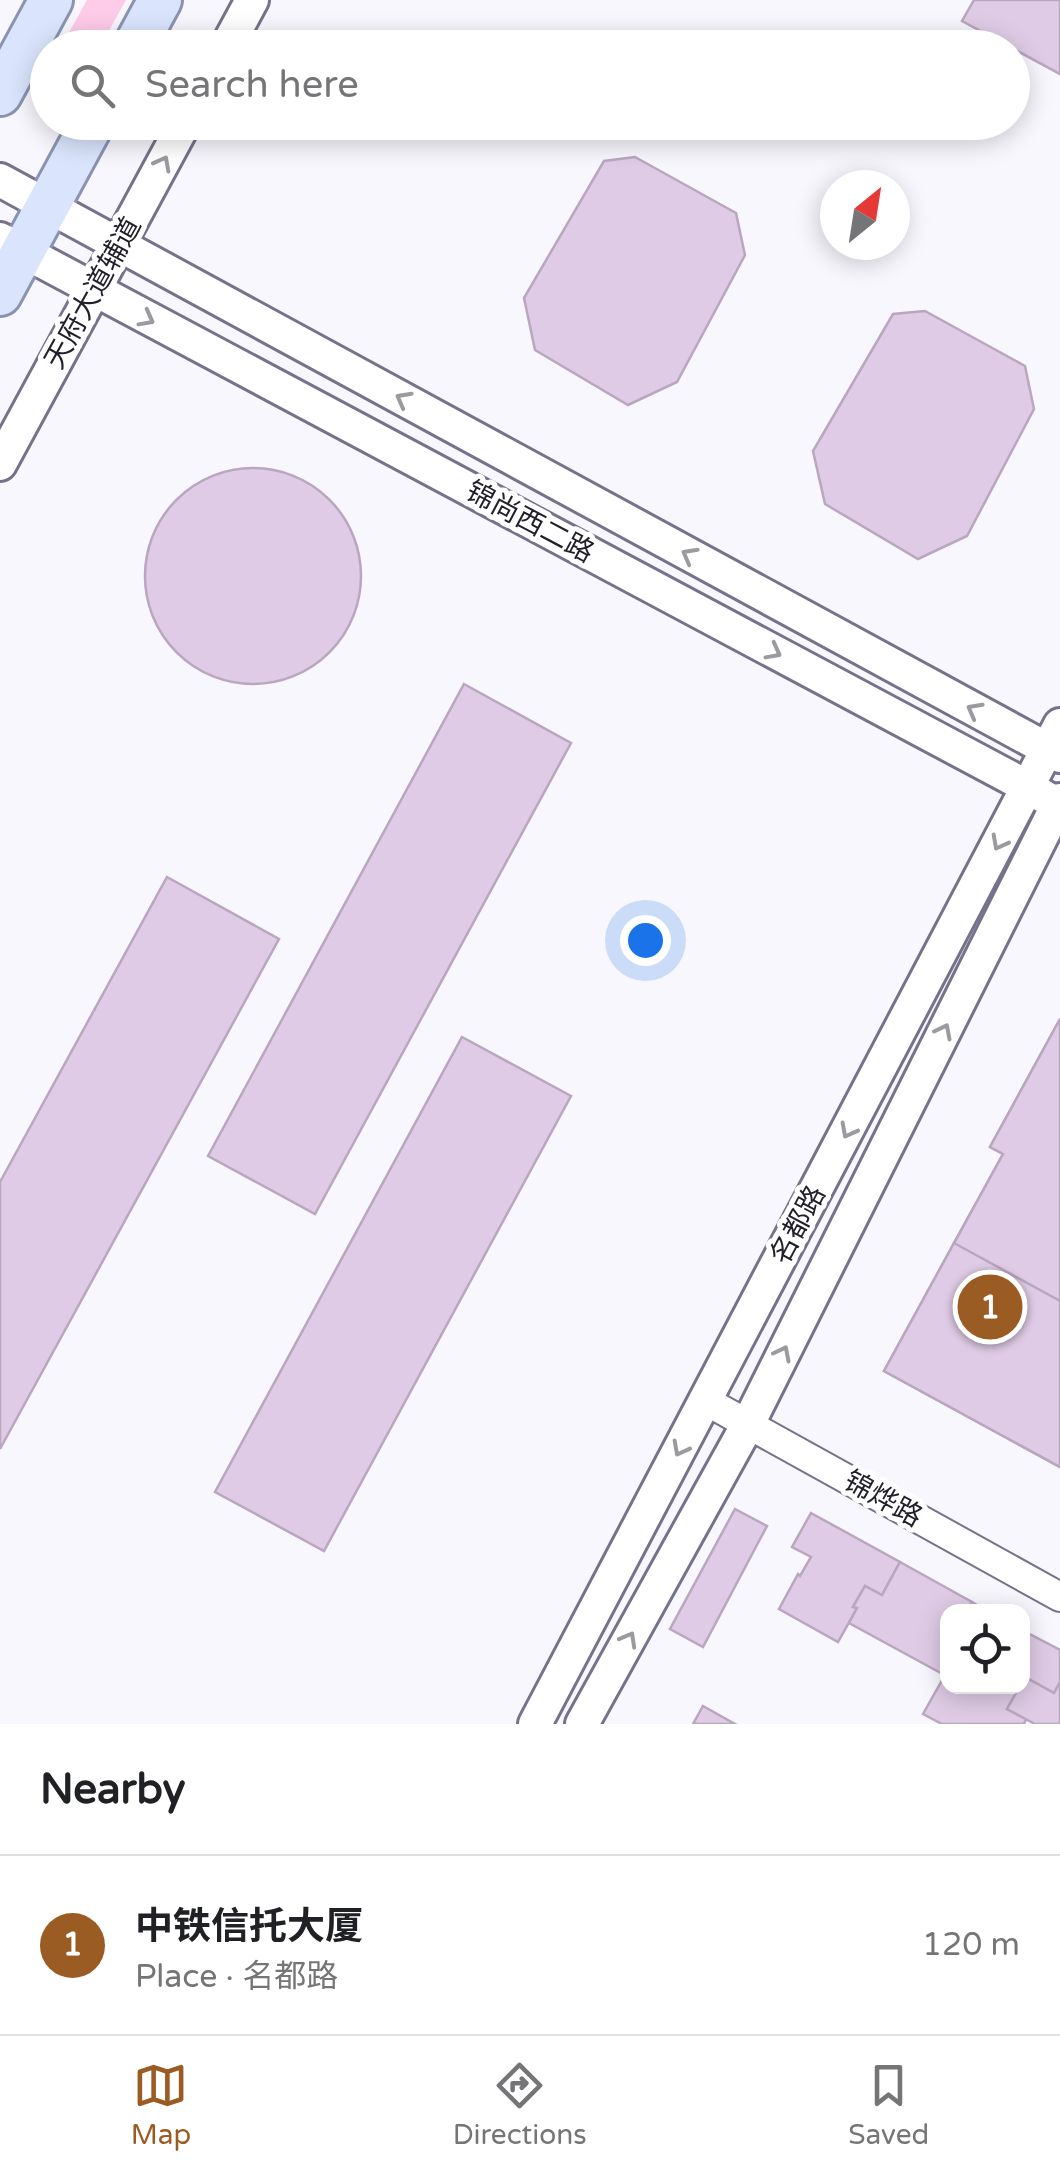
<!DOCTYPE html>
<meta charset="utf-8">
<style>
body{margin:0;font-family:"Varela Round","Noto Sans SC",sans-serif;background:#f6f6f6;color:#202124}
.controls{position:absolute;right:30px;bottom:30px;display:grid;overflow:hidden;border-radius:20px;box-shadow:0 5px 25px #0003}
.controls button{width:90px;height:90px;display:grid;place-items:center;padding:0;border:0;border-bottom:2px solid #e0e0e0;background:#fff;color:#202124;font:50px sans-serif}
.compass{position:absolute;left:820px;top:170px;width:90px;height:90px;border-radius:50%;background:#fff;box-shadow:0 5px 25px #0003;rotate:30deg}
.you{position:absolute;left:645px;top:940px;width:35px;height:35px;margin:-25px;border:8px solid #fff;border-radius:50%;background:#1a73e8;box-shadow:0 0 0 15px #1a73e833}
.badge{display:grid;place-items:center;width:65px;height:65px;border-radius:50%;background:#9b5c23;color:#fff;font-size:32px;font-weight:700}
.pin{position:absolute;translate:-50% -50%;border:5px solid #fff;box-shadow:0 2px 10px #0006}
.list{margin:0;padding:0;list-style:none}
h2{display:flex;justify-content:space-between;align-items:center;height:130px;margin:0;padding:0 40px;font-size:42px}
h2 small{font-size:32px;font-weight:400;color:#757577}
.list li{display:grid;grid-template-columns:65px 1fr auto;gap:30px;align-items:center;box-sizing:border-box;height:180px;padding:0 40px;border-top:2px solid #e0e0e0}
.list b{display:block;font-size:38px;white-space:nowrap}
.list p{margin:0;font-size:32px;white-space:nowrap;color:#757577}
.list em{font-size:32px;font-style:normal;color:#757577}
.icon{flex:none;width:55px;height:55px;fill:none;stroke:currentColor;stroke-width:2;stroke-linecap:round;stroke-linejoin:round}
.map{position:relative;flex:none;width:1060px;height:1724px;overflow:hidden}
.search{position:absolute;background:#fff;box-shadow:0 5px 25px #0003;left:30px;right:30px;top:30px;height:110px;display:flex;align-items:center;gap:25px;box-sizing:border-box;padding:0 35px;border-radius:55px;color:#757577;font-size:38px}
.sheet{height:310px;background:#fff}
nav{display:flex;justify-content:space-around;align-items:center;box-sizing:border-box;height:140px;border-top:2px solid #e0e0e0;background:#fff;font-size:28px;color:#757577}
nav a{display:grid;justify-items:center;gap:5px}
nav .on{color:#9b5c23}
.map>svg:first-child{display:block}
</style>
<div class="map">
<svg width="1060" height="1724" viewBox="0 0 1060 1724">
<rect width="100%" height="100%" fill="#f8f7fd"/>
<polygon fill="#fecbe8" points="87,0 126,0 100,47 61,47"/>
<g fill="#dfcbe5" stroke="#b9a6bf" stroke-width="2.5">
<polygon points="974,0 1060,0 1060,74 962,21"/>
<polygon points="635,157 736,213 745,255 677,382 628,405 535,350 524,298 604,161"/>
<polygon points="925,311 1025,366 1034,409 967,536 918,559 825,504 813,451 893,314"/>
<circle cx="253" cy="576" r="108"/>
<polygon points="464,684 571,743 315,1214 208,1156"/>
<polygon points="167,877 279,939 0,1449 0,1182"/>
<polygon points="1060,1019 1060,1209 1022,1280 954,1243 1003,1154 990,1147"/>
<polygon points="1060,1019 1060,1467 884,1371 1003,1154 990,1147"/>
<polygon points="462,1037 571,1096 324,1551 215,1492"/>
<polygon points="954,1243 1060,1301 1060,1467 884,1371"/>
<polygon points="735,1509 767,1526 703,1647 670,1629"/>
<polygon points="811,1513 900,1562 882,1595 865,1586 853,1607 857,1608 838,1642 779,1609 798,1574 800,1576 811,1557 792,1547"/>
<polygon points="900,1562 972,1602 967,1612 948,1612 948,1677 849,1623 857,1608 853,1607 865,1586 882,1595"/>
<polygon points="972,1602 989,1612 967,1612"/>
<polygon points="1022,1630 1060,1650 1060,1682 1054,1693 1025,1677 1022,1681"/>
<polygon points="945,1675 948,1677 948,1686 1020,1686 1007,1709 1026,1719 1024,1724 942,1724 923,1714"/>
<polygon points="1025,1677 1054,1693 1060,1682 1060,1724 1035,1724 1007,1709 1020,1686 1022,1686"/>
<polygon points="703,1706 735,1724 693,1724"/>
</g>
<g fill="none" stroke-linecap="round" stroke-linejoin="round">
<defs>
<polyline id="minor" points="706,1401 1060,1597"/>
<g id="tertiary">
<polyline points="226,48 252,0"/>
<polyline points="0,180 1060,756"/>
<polyline points="0,239 1028,787 1060,806"/>
<polyline points="0,464 185,122"/>
<polyline points="535,1724 1060,725"/>
<polyline points="582,1724 748,1424 1060,800"/>
</g>
<g id="primary">
<polyline points="134,48 160,0"/>
<polyline points="0,94 51,0"/>
<polyline points="0,294 93,122"/>
</g>
</defs>
<use href="#minor" stroke="#76728c" stroke-width="32"/>
<use href="#tertiary" stroke="#76728c" stroke-width="38"/>
<use href="#primary" stroke="#8a94b2" stroke-width="48"/>
<use href="#minor" stroke="#fff" stroke-width="28"/>
<use href="#tertiary" stroke="#fff" stroke-width="32"/>
<use href="#primary" stroke="#dae5fd" stroke-width="42"/>
</g>
<defs><path id="oneway-chevron" d="M-2-3.5L2.5 0L-2 3.5" fill="none" stroke-width="1.6" stroke-linecap="round" stroke-linejoin="round" transform="scale(2.5)"/></defs>
<g stroke="#9b9a9f">
<use href="#oneway-chevron" transform="translate(163 163) rotate(-62)"/>
<use href="#oneway-chevron" transform="translate(147 319) rotate(28)"/>
<use href="#oneway-chevron" transform="translate(403 399) rotate(-151)"/>
<use href="#oneway-chevron" transform="translate(689 555) rotate(-151)"/>
<use href="#oneway-chevron" transform="translate(774 652) rotate(28)"/>
<use href="#oneway-chevron" transform="translate(974 710) rotate(-151)"/>
<use href="#oneway-chevron" transform="translate(999 843) rotate(118)"/>
<use href="#oneway-chevron" transform="translate(944 1031) rotate(-63)"/>
<use href="#oneway-chevron" transform="translate(848 1131) rotate(118)"/>
<use href="#oneway-chevron" transform="translate(783 1353) rotate(-63)"/>
<use href="#oneway-chevron" transform="translate(680 1449) rotate(118)"/>
<use href="#oneway-chevron" transform="translate(629 1639) rotate(-61)"/>
</g>
<g text-anchor="middle" dominant-baseline="central" stroke-width="10" stroke-linejoin="round" paint-order="stroke">
<g font-size="28" fill="#211f29" stroke="#fff">
<text transform="translate(93 293) rotate(-61)">天府大道辅道</text>
<text transform="translate(530 522) rotate(28)">锦尚西二路</text>
<text transform="translate(798 1225) rotate(-62)">名都路</text>
<text transform="translate(883 1499) rotate(29)">锦烨路</text>
</g>
</g>
</svg>
<div class="controls">
<button><svg class="icon" aria-label="locate" viewBox="0 0 24 24"><circle cx="12" cy="12" r="6"/><path d="M12 2v4M12 18v4M2 12h4M18 12h4"/></svg></button>
</div>
<svg class="compass" viewBox="-18 -18 36 36"><path d="M0-13l5 13h-10z" fill="#e53935"/><path d="M0 13l5-13h-10z" fill="#757577"/></svg>
<div class="you"></div>
<div class="pin badge" style="left:990px;top:1307px">1</div>
<div class="search"><svg class="icon" aria-label="search" viewBox="0 0 24 24"><circle cx="10" cy="10" r="6"/><path d="M15 15l6 6"/></svg>Search here</div>
</div>
<section class="sheet">
<h2>Nearby<small></small></h2>
<ul class="list">
<li><span class="badge">1</span><div><b>中铁信托大厦</b><p>Place · 名都路</p></div><em>120 m</em></li>
</ul>
</section>
<nav>
<a class="on"><svg class="icon" aria-label="map" viewBox="0 0 24 24"><path d="M3 6l6-2 6 2 6-2v14l-6 2-6-2-6 2zM9 4v14M15 6v14"/></svg>Map</a>
<a><svg class="icon" aria-label="directions" viewBox="0 0 24 24"><path d="M12 3l9 9-9 9-9-9zM9 14v-3h6M13 9l2 2-2 2"/></svg>Directions</a>
<a><svg class="icon" aria-label="saved" viewBox="0 0 24 24"><path d="M7 4h10v16l-5-4-5 4z"/></svg>Saved</a>
</nav>
